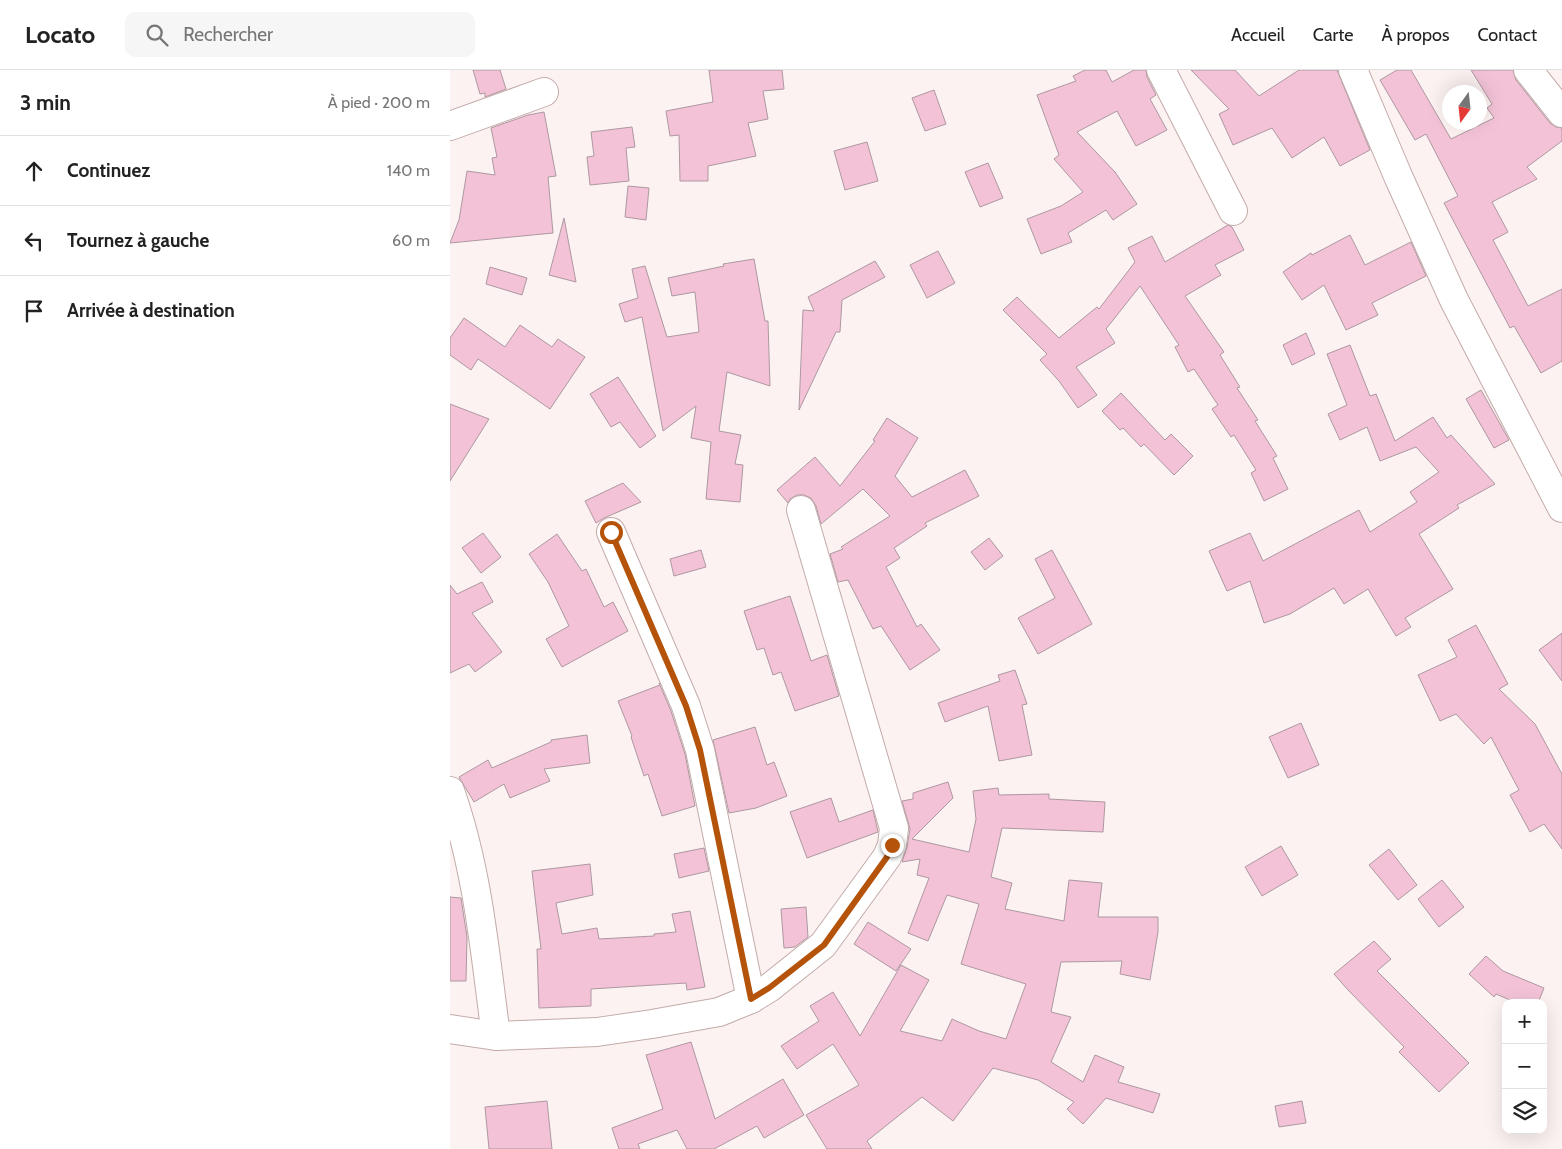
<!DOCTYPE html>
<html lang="fr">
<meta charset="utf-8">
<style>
body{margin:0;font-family:Cabin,sans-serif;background:#f6f6f6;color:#222}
.controls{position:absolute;right:15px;bottom:15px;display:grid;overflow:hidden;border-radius:10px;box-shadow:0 5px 20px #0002}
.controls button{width:45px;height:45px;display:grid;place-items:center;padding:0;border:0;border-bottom:1px solid #e0e0e0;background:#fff;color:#222;font:25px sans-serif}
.compass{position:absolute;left:992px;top:15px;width:45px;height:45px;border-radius:50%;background:#fff;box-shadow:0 5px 20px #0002;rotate:195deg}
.stop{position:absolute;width:15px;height:15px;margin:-11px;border:4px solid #b45309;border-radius:50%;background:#fff}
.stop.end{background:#b45309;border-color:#fff;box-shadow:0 1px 5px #0008}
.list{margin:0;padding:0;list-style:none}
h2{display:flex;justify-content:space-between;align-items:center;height:65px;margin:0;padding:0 20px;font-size:21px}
h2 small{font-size:16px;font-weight:400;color:#767676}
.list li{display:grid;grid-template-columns:32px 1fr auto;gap:15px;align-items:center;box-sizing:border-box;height:70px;padding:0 20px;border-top:1px solid #e0e0e0}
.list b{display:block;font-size:19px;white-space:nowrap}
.list em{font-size:16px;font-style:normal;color:#767676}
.icon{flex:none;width:28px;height:28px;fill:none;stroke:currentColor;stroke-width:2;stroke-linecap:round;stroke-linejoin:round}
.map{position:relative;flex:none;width:1112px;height:1079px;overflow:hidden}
header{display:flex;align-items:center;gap:30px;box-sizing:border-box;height:70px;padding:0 25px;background:#fff;border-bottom:1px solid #e0e0e0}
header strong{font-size:24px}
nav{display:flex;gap:28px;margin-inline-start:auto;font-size:18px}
.search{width:350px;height:45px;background:#f6f6f6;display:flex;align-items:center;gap:12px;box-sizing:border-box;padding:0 18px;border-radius:10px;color:#767676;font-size:19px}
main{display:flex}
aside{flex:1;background:#fff}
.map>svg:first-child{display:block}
</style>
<header>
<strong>Locato</strong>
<div class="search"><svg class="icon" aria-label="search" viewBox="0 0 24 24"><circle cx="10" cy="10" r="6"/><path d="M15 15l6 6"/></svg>Rechercher</div>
<nav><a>Accueil</a><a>Carte</a><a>À propos</a><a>Contact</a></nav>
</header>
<main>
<aside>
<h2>3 min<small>À pied · 200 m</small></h2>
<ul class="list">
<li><svg class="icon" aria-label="ahead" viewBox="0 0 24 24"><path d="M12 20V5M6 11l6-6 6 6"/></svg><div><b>Continuez</b></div><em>140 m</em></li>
<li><svg class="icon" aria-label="left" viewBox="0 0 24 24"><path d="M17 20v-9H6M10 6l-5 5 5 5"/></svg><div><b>Tournez à gauche</b></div><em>60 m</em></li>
<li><svg class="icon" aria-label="arrive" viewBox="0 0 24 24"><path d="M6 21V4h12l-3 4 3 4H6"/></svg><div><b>Arrivée à destination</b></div></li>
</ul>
</aside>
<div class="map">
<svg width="1112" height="1079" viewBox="0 0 1112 1079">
<rect width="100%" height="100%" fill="#fcf2f1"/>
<g fill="#f3c2d7" stroke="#ad98a1">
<polygon points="23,0 50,0 56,19 35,27 35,23 30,24"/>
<polygon points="259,0 332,0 334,19 313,21 318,49 298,53 306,86 258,96 258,111 230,111 229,65 220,66 216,41 263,32"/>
<polygon points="635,0 656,0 662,12 684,0 696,0 697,7 706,25 700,29 717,60 686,76 667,41 627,62 665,102 687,134 663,150 656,140 618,163 622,172 591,184 577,149 611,136 633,122 604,89 609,85 587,25 626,11 623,6"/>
<polygon points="741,0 785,0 809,26 849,0 887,0 920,80 890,96 874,67 842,88 822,58 783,75 769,44 779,39"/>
<polygon points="947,0 961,0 1001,69 1044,48 1037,38 1042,34 1021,0 1063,0 1066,10 1100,53 1106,57 1112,58 1112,71 1077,97 1087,109 1042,132 1058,162 1043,170 1078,236 1112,219 1112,291 1091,303 1064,256 1060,258 994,133 1008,126 976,64 965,70 930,10"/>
<polygon points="484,20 496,54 475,61 462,28"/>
<polygon points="94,42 106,106 98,107 103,163 0,173 9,150 17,101 45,105 42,88 47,87 41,58 78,45"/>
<polygon points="182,57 185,77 176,78 179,111 140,115 137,87 144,86 141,62"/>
<polygon points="417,72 428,111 395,120 384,81"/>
<polygon points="538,93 553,128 530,137 515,102"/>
<polygon points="178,116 199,118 196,150 175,147"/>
<polygon points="114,148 126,212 99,205"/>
<polygon points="778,155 782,157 794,180 765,195 771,205 735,226 774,282 770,285 790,317 787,318 808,350 805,351 827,386 823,388 838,419 814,431 801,403 806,400 784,365 781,367 762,339 768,335 744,299 738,302 725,277 729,275 690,216 656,259 665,273 626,297 647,325 628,338 609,311 590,290 597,284 553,240 567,227 609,268 647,237 649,239 685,192 678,178 702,166 715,192"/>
<polygon points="900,165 915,195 961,172 976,206 922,233 928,245 896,260 874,215 852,230 833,202 861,183 862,185"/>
<polygon points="488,181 505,213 477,228 460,195"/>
<polygon points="304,189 315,251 318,251 320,316 277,302 269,361 291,365 285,394 293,395 290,432 256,429 261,372 241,368 246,336 213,361 192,247 175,252 169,234 188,228 182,199 195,196 217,267 249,262 245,222 222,226 218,208 274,196 273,194"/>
<polygon points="425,191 435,207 392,230 390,262 386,262 349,340 353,240 364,241 358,227"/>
<polygon points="40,197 77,208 72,225 36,214"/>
<polygon points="14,248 55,277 70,255 102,277 108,269 135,287 100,339 28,289 21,300 0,285 0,268"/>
<polygon points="856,263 865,284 842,295 833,275"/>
<polygon points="900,275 920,326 926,324 945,371 983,347 997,368 1001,365 1045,414 1007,435 1009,438 969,464 1003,519 955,548 961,557 946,566 918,519 894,534 884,518 840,544 814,553 800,511 777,521 759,481 800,463 813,491 909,440 920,462 967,432 960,422 989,402 966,377 930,391 917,357 890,370 878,344 897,335 877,284"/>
<polygon points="168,307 206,366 190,378 170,352 161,357 140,324"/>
<polygon points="1031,320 1059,370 1044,378 1016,329"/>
<polygon points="671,323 715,370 721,364 743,386 724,405 694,374 691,377 673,358 670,360 652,341"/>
<polygon points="0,334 39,349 0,411"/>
<polygon points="437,348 468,368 445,406 462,427 515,400 529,426 475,453 477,456 444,478 450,488 436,497 467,557 471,554 490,580 460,600 431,556 423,559 398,510 388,512 380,484 393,479 391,477 440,446 413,419 371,454 366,436 361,428 354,425 347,425 340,429 338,433 327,420 365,387 390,416 425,371 423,370"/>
<polygon points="173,413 191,432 154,448 146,453 135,431"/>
<polygon points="33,463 51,487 31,503 12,478"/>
<polygon points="107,464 132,501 136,499 154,537 163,532 178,561 112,597 96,569 119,556 98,512 79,484"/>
<polygon points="539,468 553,486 535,500 521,482"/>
<polygon points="251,480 256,497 224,506 220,489"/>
<polygon points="602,480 642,554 588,584 568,548 605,528 585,489"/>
<polygon points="32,512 43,532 22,543 52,582 25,602 19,594 0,603 0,515 7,524"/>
<polygon points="340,526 361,591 377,585 389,626 345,641 331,602 323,605 314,578 307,580 294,541"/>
<polygon points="1026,555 1058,614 1049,619 1085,654 1112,704 1112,779 1094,754 1080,762 1060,725 1069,720 1041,667 1034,674 1006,644 990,651 968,605 1007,587 998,570"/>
<polygon points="1112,563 1112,611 1089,580"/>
<polygon points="565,600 577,634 572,635 582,685 549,691 538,636 495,652 488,633 550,611 548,605"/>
<polygon points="209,613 221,641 235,684 245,736 212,746 198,704 194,706 181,667 182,666 168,631 210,615"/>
<polygon points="851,653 869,695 838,708 819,667"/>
<polygon points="305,657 317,695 324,692 337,726 306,738 279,743 263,670"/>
<polygon points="137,665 140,693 94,699 100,711 60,728 54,714 24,732 9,707 38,690 42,698 101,672 101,670"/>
<polygon points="498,712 503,728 462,769 519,782 526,749 523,721 548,718 549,725 599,724 599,729 655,732 653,762 552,758 541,807 562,813 555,839 614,851 619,810 652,813 648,847 708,847 708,862 700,910 670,904 672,891 611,892 601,942 621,947 601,992 633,1012 645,985 674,997 668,1012 710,1024 703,1043 656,1028 633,1054 617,1039 624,1032 588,1010 543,998 503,1051 472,1027 417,1071 422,1079 377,1079 356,1045 409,1015 383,974 347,999 331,976 369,951 360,936 383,922 410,966 451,895 479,910 450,961 492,971 502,949 529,961 556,969 576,914 511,894 529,834 497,825 478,871 458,863 479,808 467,805 470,789 452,792 457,777 460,759 452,731 463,729 463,723"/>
<polygon points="381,728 389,752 423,740 428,762 357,788 340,742"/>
<polygon points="831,776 848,805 812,826 795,797"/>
<polygon points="254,778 259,801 229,808 224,784"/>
<polygon points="939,779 967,815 948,830 919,795"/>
<polygon points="140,794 143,825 106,833 112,864 147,858 149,869 204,866 204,864 226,862 222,844 240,841 255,917 237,920 236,913 141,919 141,936 89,938 87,879 91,879 82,801"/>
<polygon points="992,810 1014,837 989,857 968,829"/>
<polygon points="0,827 11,828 17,867 16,911 0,911"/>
<polygon points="356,837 358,867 345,877 334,878 331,839"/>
<polygon points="418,852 461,879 446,901 404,874"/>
<polygon points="924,871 941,889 927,901 1019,993 989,1022 949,982 954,977 898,920 884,904"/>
<polygon points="1036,886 1053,901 1094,918 1088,933 1067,933 1046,924 1044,927 1019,904"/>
<polygon points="241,972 265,1049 333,1009 354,1045 314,1068 307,1056 264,1079 237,1079 227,1060 188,1074 190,1079 169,1079 162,1058 213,1039 196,985"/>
<polygon points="97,1031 102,1079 39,1079 35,1037"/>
<polygon points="852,1031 856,1053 829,1057 825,1036"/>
</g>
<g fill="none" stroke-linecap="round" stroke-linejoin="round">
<defs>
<g id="minor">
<polyline points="711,0 783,141"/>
<polyline points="903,0 948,106 1004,230 1112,438"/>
<polyline points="1078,0 1112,43"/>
<polyline points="0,56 94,22"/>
<polyline points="161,462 236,636 250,680 301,929"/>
<path d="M0 721C28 800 35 883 46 966"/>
<polyline points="0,959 46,966 147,962 202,954 269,942 301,929 319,918 373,875 437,787 442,775 444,758 351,440"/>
</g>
</defs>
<use href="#minor" stroke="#c3aba9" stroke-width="30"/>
<use href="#minor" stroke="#fff" stroke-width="28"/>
</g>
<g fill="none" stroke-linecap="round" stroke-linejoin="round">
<polyline stroke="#b45309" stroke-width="6" points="161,462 236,636 250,680 301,929 319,918 374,875 437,787 442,775"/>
</g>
</svg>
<div class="controls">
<button>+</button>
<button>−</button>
<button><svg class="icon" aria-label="layers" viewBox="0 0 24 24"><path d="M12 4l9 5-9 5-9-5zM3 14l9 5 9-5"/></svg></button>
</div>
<svg class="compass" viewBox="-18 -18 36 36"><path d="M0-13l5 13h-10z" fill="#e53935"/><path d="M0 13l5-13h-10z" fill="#767676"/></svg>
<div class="stop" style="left:161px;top:462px"></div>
<div class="stop end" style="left:442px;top:775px"></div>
</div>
</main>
